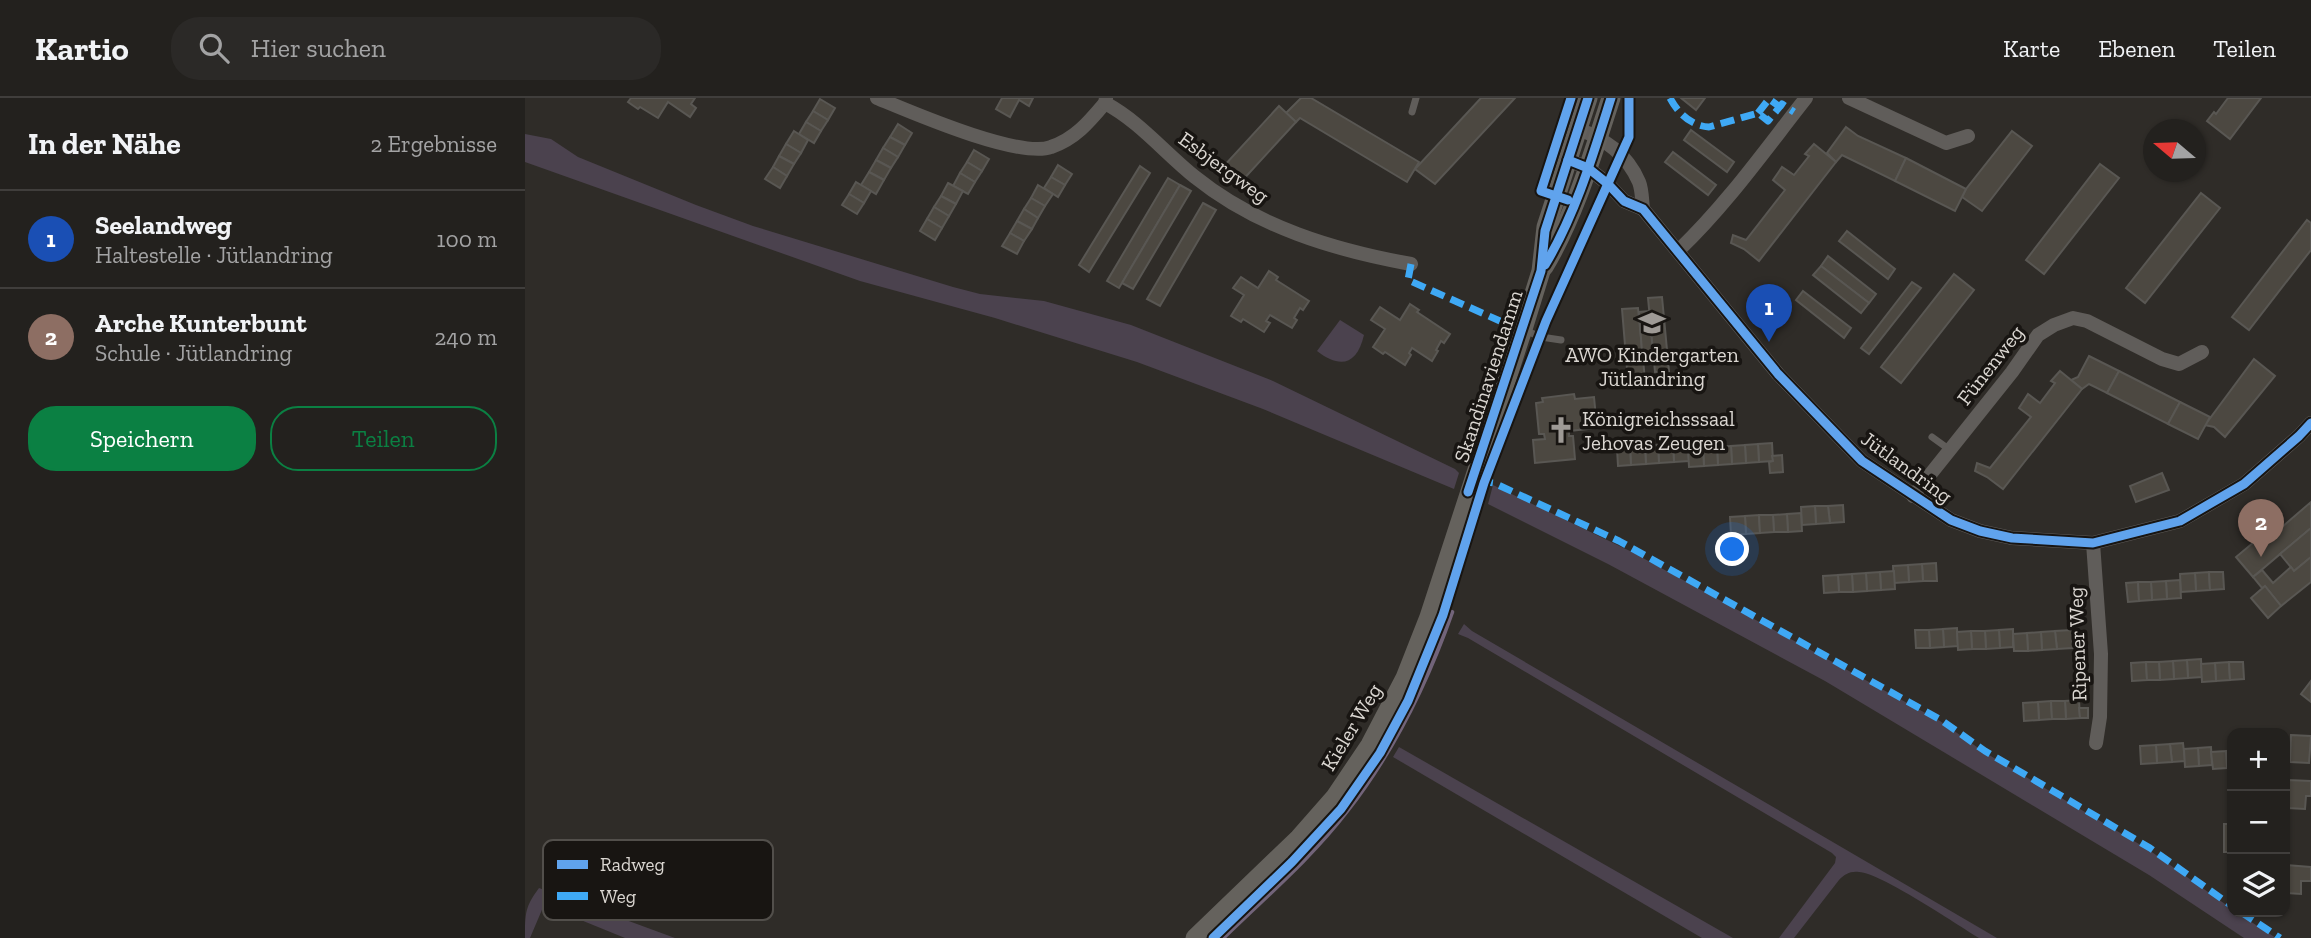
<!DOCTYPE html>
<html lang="de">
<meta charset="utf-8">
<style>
body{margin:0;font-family:"Zilla Slab",serif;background:#2b2927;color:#f1f3f6}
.controls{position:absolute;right:21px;bottom:21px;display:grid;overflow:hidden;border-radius:14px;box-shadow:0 2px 5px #0004}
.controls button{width:63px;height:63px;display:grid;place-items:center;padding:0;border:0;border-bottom:2px solid #403e3c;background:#23211e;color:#f1f3f6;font:35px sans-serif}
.compass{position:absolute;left:1618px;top:21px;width:63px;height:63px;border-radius:50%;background:#23211e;box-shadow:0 2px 5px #0004;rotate:289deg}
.you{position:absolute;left:1208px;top:452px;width:24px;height:24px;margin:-18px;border:5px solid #fff;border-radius:50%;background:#1a73e8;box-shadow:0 0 0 10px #1a73e833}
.badge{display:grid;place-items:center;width:46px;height:46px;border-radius:50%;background:#0b8043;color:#fff;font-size:23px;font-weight:700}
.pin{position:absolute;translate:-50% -58px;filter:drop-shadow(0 2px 4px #0008)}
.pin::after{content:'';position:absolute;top:37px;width:24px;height:21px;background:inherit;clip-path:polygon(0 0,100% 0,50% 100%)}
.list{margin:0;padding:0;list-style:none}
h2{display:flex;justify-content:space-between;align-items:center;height:91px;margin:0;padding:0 28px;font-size:30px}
h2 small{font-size:23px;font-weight:400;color:#a3a3a4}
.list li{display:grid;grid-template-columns:46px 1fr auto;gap:21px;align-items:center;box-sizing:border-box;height:98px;padding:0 28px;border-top:2px solid #403e3c}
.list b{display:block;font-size:26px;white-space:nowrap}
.list p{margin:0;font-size:23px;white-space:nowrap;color:#a3a3a4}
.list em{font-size:23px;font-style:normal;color:#a3a3a4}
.actions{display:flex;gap:14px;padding:21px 28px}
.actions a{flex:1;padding:16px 0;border:2px solid #0b8043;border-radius:28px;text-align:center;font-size:24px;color:#0b8043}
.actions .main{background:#0b8043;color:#fff}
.icon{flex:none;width:38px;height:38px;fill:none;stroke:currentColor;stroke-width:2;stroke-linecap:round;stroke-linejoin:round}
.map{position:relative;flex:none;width:1786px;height:840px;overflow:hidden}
header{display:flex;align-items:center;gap:42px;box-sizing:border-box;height:98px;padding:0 35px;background:#23211e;border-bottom:2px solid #403e3c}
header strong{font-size:33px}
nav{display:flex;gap:38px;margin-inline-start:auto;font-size:24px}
.search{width:490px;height:63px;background:#2b2927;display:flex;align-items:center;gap:18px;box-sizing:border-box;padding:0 24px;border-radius:28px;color:#a3a3a4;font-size:26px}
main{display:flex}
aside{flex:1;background:#23211e}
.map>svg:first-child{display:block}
</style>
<header>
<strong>Kartio</strong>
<div class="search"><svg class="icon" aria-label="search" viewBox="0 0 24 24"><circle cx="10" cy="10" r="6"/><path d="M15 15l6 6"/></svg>Hier suchen</div>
<nav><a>Karte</a><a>Ebenen</a><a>Teilen</a></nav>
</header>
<main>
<aside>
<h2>In der Nähe<small>2 Ergebnisse</small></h2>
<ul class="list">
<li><span class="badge" style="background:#1a4fb4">1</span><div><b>Seelandweg</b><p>Haltestelle · Jütlandring</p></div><em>100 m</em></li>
<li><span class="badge" style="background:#8d6e63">2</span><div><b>Arche Kunterbunt</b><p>Schule · Jütlandring</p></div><em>240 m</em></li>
</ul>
<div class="actions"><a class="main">Speichern</a><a>Teilen</a></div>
</aside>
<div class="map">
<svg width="1786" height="840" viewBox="0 0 1786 840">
<rect width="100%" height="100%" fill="#2f2c28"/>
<g fill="#4b424e">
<polygon points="0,36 26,41 53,59 171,107 228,128 428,189 455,196 519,203 606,227 748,283 930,371 934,375 929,391 738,311 612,264 470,220 335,183 0,64"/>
<path d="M815 222 839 237C832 267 815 271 792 253Z"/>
<polygon points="968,387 1107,454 1415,623 1459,654 1624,752 1707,811 1707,814 1711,814 1751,840 1719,840 1624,777 1300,583 1083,466 963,406"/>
<path d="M939 526 947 533 1472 840H1454C1431 826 1356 775 1334 774 1325 773 1320 776 1314 782L1269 840H1254L1310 765 1311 759 1307 755 943 540 933 536Z"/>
<polygon points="874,649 1208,840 1177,840 868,659"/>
<path d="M14 790 150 840H100L19 807 5 840H0C0 815 0 809 14 790Z"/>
</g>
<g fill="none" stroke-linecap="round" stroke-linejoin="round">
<path stroke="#72647a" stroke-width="4.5" d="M698 840C740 799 786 760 822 713 869 653 902 585 927 514"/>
</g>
<g fill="#4c4841" stroke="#595753" stroke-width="2">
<polygon points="106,0 170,0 166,6 171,10 165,19 143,4 133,20 115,9 113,11 103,4"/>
<polygon points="477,0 508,0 504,8 494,2 485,19 471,11"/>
<polygon points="776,0 786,0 894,64 882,84 775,20 771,24 761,15"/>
<polygon points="956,0 990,0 910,86 890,71"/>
<polygon points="1156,0 1180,0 1171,12"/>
<polygon points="1703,0 1736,0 1705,41 1682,23 1689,14 1691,16"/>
<polygon points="295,1 310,10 303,22 288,13"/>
<polygon points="754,8 771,24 715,85 698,69"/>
<polygon points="288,13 303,22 296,33 281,24"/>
<polygon points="281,24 296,33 289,45 274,36"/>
<polygon points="373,26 387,35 380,47 365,39"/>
<polygon points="1321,29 1333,38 1381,60 1370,83 1317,57 1311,64 1302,55"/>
<polygon points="1166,32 1209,64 1202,74 1159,42"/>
<polygon points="269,33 283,42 276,55 261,46"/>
<polygon points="1487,33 1507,48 1457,113 1437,99 1441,91"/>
<polygon points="365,39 380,47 373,59 358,50"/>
<polygon points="261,46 276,55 269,66 254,58"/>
<polygon points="1289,46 1311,64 1234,163 1219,151 1206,145 1208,137 1221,142 1260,92 1248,82 1257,69 1269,77 1284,58 1280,56"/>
<polygon points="358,50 373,59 366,70 351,62"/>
<polygon points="449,52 464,61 457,73 442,64"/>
<polygon points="1148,54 1191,87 1183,97 1140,64"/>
<polygon points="254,58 269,66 262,78 248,69"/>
<polygon points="1381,60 1441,91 1430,113 1370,83"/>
<polygon points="351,62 366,70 359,82 344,74"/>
<polygon points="442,64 457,73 450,84 435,75"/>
<polygon points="1575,66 1594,80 1519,176 1501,162"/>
<polygon points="533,67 547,76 540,87 526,79"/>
<polygon points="615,68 625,75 564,174 554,167"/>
<polygon points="248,69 262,78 255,90 240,81"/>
<polygon points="344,74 359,82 351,96 336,87"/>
<polygon points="435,75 450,84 443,96 428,88"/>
<polygon points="526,79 540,87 533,99 519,90"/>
<polygon points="643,80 655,87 594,190 582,183"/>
<polygon points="331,84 346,93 339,105 324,96"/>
<polygon points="423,85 438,93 431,106 416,98"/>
<polygon points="513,87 528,96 520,108 506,100"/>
<polygon points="655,87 666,93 608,191 597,185"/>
<polygon points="1676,95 1695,110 1620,205 1601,190"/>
<polygon points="324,96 339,105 332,116 317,107"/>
<polygon points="416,98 431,106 424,118 409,109"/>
<polygon points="506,100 520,108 513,120 499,111"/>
<polygon points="678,105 691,112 635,208 622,201"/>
<polygon points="409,109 424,118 417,130 402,121"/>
<polygon points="499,111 513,120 507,131 492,123"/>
<polygon points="402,121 417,130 410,142 395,133"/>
<polygon points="1782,122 1786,125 1786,152 1724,232 1707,219"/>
<polygon points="492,123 507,131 499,143 485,135"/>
<polygon points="1322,133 1370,171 1363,181 1314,143"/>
<polygon points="485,135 499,143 492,156 477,148"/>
<polygon points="1303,158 1351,196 1344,205 1296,168"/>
<polygon points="1296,168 1344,205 1336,215 1288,177"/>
<polygon points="744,173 753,179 751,182 784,203 778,212 775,210 769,220 772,222 767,230 745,217 741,223 745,225 739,234 718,221 716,224 706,218 719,197 708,190 716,179 733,190"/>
<polygon points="1429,176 1449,192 1376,285 1356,269"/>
<polygon points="1387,184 1396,190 1344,256 1336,250"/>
<polygon points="1278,193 1326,230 1319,240 1271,202"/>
<polygon points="1137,199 1144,273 1130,274 1123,200"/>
<polygon points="885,206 894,212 892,214 925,236 919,245 916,243 911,252 913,253 907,263 887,250 884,255 886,257 880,267 860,254 858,256 848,249 860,231 846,222 855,209 875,222"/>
<polygon points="1113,210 1120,282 1103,283 1097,211"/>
<polygon points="1124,213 1129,265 1118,266 1114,214"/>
<polygon points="1564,258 1594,273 1582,295 1564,286 1557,291 1546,282 1553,279"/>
<polygon points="1729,261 1750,278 1700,339 1689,329 1680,327"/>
<polygon points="1535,273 1557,291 1478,391 1462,379 1450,373 1452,365 1465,370 1506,319 1494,310 1503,296 1515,305 1530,285 1526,283"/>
<polygon points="1594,273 1655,304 1643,326 1582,295"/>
<polygon points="1049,296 1050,301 1069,299 1072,330 1044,333 1044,338 1048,338 1050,361 1010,365 1008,342 1020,341 1019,336 1014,336 1011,305 1018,304 1017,300"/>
<polygon points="1655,304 1685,319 1673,341 1643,326"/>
<polygon points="1163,345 1164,363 1149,364 1148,346"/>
<polygon points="1247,345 1248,363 1234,364 1233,346"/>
<polygon points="1148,346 1149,364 1134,365 1133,347"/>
<polygon points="1233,346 1234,364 1221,365 1220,347"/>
<polygon points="1133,347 1134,365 1121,366 1120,348"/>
<polygon points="1220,347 1221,365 1207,366 1206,348"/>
<polygon points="1120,348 1121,366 1106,367 1105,349"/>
<polygon points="1206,348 1207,366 1193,367 1192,349"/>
<polygon points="1105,349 1106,367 1093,368 1092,350"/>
<polygon points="1192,349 1193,367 1179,368 1178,350"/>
<polygon points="1178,350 1179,368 1164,369 1163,351"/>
<polygon points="1257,357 1258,374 1245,375 1244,364 1248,363 1247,358"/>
<polygon points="1637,375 1644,392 1611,404 1605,388"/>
<polygon points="1786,404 1786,430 1728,479 1711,459 1753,424 1757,429"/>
<polygon points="1318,407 1319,424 1305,425 1303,408"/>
<polygon points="1290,408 1303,408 1305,425 1291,426"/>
<polygon points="1290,408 1291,426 1277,427 1276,409"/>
<polygon points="1276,415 1277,433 1263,434 1262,416"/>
<polygon points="1262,416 1263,434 1249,434 1248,417"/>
<polygon points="1234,417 1235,435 1221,436 1220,418"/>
<polygon points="1234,417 1248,417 1249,434 1235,435"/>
<polygon points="1220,418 1221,436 1206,437 1205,419"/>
<polygon points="1786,430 1786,459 1769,473 1755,456"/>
<polygon points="1786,459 1786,484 1756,508 1740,488 1737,490 1728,479 1737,472 1748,485 1766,469 1769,473"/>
<polygon points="1411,465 1412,483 1398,483 1397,466"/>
<polygon points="1397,466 1398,483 1384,484 1383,467"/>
<polygon points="1383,467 1384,484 1369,485 1368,468"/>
<polygon points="1369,473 1370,491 1356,492 1355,474"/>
<polygon points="1355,474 1356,492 1342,493 1341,475"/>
<polygon points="1684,474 1685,492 1671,493 1670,475"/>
<polygon points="1684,474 1698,474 1699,491 1685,492"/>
<polygon points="1341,475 1342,493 1328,494 1327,476"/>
<polygon points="1670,475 1671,493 1656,494 1655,476"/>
<polygon points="1327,476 1328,494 1314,494 1313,477"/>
<polygon points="1313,477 1314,494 1299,495 1298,478"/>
<polygon points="1655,482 1656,500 1642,501 1641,483"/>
<polygon points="1641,483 1642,501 1627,502 1626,484"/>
<polygon points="1613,484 1614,503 1603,504 1601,485"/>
<polygon points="1613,484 1626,484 1627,502 1614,503"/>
<polygon points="1740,488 1756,508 1743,520 1726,500"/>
<polygon points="1432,530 1433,548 1419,549 1418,531"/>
<polygon points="1418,531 1419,549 1405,550 1404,532"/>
<polygon points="1488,531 1488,549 1475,550 1474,532"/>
<polygon points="1390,532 1404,532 1405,550 1391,550"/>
<polygon points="1474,532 1475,550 1461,551 1460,533"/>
<polygon points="1547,532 1548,550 1532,551 1530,533"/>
<polygon points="1446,533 1460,533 1461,551 1447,551"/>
<polygon points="1446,533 1447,551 1433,552 1432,534"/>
<polygon points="1530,533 1532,551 1517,552 1516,534"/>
<polygon points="1516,534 1517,552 1503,553 1502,535"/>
<polygon points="1502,535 1503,553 1489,553 1488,536"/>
<polygon points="1676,561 1677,579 1663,580 1662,562"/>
<polygon points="1662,562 1663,580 1649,581 1648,563"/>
<polygon points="1648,563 1649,581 1635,582 1634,564"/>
<polygon points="1621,564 1622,582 1607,583 1606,565"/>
<polygon points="1621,564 1634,564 1635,582 1622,582"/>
<polygon points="1704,564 1705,582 1691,583 1690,565"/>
<polygon points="1704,564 1718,564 1719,581 1705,582"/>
<polygon points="1690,565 1691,583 1677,584 1676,566"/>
<polygon points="1786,583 1786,604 1776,596"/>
<polygon points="1554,602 1555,620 1541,621 1540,603"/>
<polygon points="1526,603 1527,621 1514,622 1513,604"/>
<polygon points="1526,603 1540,603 1541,621 1527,621"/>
<polygon points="1513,604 1514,622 1499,623 1498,605"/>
<polygon points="1554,610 1563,610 1563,620 1555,620"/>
<polygon points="1766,637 1786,638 1784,665 1765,664"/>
<polygon points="1658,645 1660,663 1647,664 1645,646"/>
<polygon points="1645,646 1647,664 1632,665 1631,647"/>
<polygon points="1631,647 1632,665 1616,666 1615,648"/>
<polygon points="1686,649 1687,667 1674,668 1673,650"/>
<polygon points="1673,650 1674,668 1660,669 1659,651"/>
<polygon points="1707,652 1707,670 1702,670 1701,653"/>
<polygon points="1701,653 1702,670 1688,671 1686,654"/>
<polygon points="1763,682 1786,683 1786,698 1781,698 1780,711 1761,710"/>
<rect x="1699" y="726" width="8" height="28"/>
<polygon points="1760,767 1786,769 1786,783 1776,783 1776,796 1760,795"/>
</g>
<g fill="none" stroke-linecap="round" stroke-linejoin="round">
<g stroke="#605d5a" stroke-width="7">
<polyline points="887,14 891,0"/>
<polyline points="999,232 1016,239 1036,242"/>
<polyline points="1407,339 1425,352"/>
</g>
<g stroke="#605d5a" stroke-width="14">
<path d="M352 0C386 14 494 61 526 49 550 41 564 24 580 5L581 0"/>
<polyline points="1324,0 1421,45 1443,38"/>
<path d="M580 5C614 23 640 55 670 79 732 129 809 152 886 166"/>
<path d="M1053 31C1080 41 1102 56 1114 84 1117 91 1117 102 1118 111"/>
<polyline points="1043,62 1063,70 1083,86 1099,103 1118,111 1253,276 1337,363 1426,422 1455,433 1487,440 1568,445 1655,423 1719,386 1774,338 1786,325"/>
<path d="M1154 152C1202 106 1240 52 1281 0"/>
<polyline points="1388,398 1487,274 1513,237 1529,227 1548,220 1562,223 1637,261 1654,266 1677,254"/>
<polyline points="1568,445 1576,556 1575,619 1571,645"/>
</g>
<g stroke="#65625d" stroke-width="19">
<path d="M1019 169C1050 117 1067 58 1086 0"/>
<polyline points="670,840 774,740 810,699 845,647 880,580 904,519 998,231 1016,173 1021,129 1063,0"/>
</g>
<g stroke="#3fa9f5" stroke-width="7" stroke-dasharray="14 7" stroke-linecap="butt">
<path d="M1145 0C1153 15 1166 28 1184 29L1233 15 1243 23 1257 6 1269 14"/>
<polyline points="1233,15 1244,1 1255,9"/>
<polyline points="886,166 883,182 975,223"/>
<polyline points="954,383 969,385 1094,443 1416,622 1460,653 1625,750 1707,808"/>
<polyline points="1716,814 1755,840"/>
</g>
<defs>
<g id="cycleway">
<polyline points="1043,62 1063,70 1083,86 1099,103 1118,111 1253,276 1337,363 1426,422 1455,433 1487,440 1568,445 1655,423 1719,386 1774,338 1786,325"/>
<polyline points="1043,102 1016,93 1046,0"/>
<path d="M1020 167C1051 115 1068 57 1086 0"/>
<polyline points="943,394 1016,173 1020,133 1063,0"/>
<polyline points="688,840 767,764 816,711 855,655 883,603 918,517 959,385 1021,223 1104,39 1104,0"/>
</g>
</defs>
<use href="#cycleway" stroke="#181512" stroke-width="13"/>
<use href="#cycleway" stroke="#60a3ed" stroke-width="9"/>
</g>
<defs>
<symbol id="school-bare" viewBox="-9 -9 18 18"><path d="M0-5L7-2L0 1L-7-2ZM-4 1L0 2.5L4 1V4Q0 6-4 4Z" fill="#9e9a96" stroke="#181512" stroke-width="2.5" paint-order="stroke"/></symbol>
<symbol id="church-bare" viewBox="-9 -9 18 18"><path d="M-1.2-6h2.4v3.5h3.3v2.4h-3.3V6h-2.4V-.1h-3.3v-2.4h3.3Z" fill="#9e9a96" stroke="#181512" stroke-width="2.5" paint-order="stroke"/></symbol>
</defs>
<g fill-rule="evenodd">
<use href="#school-bare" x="1108" y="206" width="38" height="38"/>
<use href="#church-bare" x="1017" y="313" width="38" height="38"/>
</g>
<g text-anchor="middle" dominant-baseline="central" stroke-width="7" stroke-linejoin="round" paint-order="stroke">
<g font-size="21" fill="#dad6d1" stroke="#181512">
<text transform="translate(699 69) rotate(36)">Esbjergweg</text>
<text transform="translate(1465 267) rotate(-52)">Fünenweg</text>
<text transform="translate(963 278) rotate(-72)">Skandinaviendamm</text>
<text transform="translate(1382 369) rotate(36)">Jütlandring</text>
<text transform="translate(1552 546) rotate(-92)">Ripener Weg</text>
<text transform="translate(826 629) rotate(-59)">Kieler Weg</text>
</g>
<g font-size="21" fill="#dad6d1" stroke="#181512">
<text x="1127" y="256">AWO Kindergarten<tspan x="1127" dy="24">Jütlandring</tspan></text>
<text x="1057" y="320" text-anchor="start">Königreichsssaal<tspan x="1057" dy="24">Jehovas Zeugen</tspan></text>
</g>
</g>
<rect x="18" y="742" width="230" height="80" rx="10" fill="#181512" stroke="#524f4b" stroke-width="2"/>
<rect x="32" y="762" width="31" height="9" fill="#60a3ed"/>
<rect x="32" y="794" width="31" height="8" fill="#3fa9f5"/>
<g font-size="19" fill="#dad6d1">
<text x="75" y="773">Radweg</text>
<text x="75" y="805">Weg</text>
</g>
</svg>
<div class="controls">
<button>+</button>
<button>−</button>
<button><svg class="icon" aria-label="layers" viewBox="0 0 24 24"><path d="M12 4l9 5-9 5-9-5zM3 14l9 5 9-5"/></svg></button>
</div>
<svg class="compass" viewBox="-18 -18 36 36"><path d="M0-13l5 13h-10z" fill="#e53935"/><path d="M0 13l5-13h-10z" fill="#a3a3a4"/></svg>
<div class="you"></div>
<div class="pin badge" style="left:1244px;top:244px;background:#1a4fb4">1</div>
<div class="pin badge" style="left:1736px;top:459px;background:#8d6e63">2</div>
</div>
</main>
